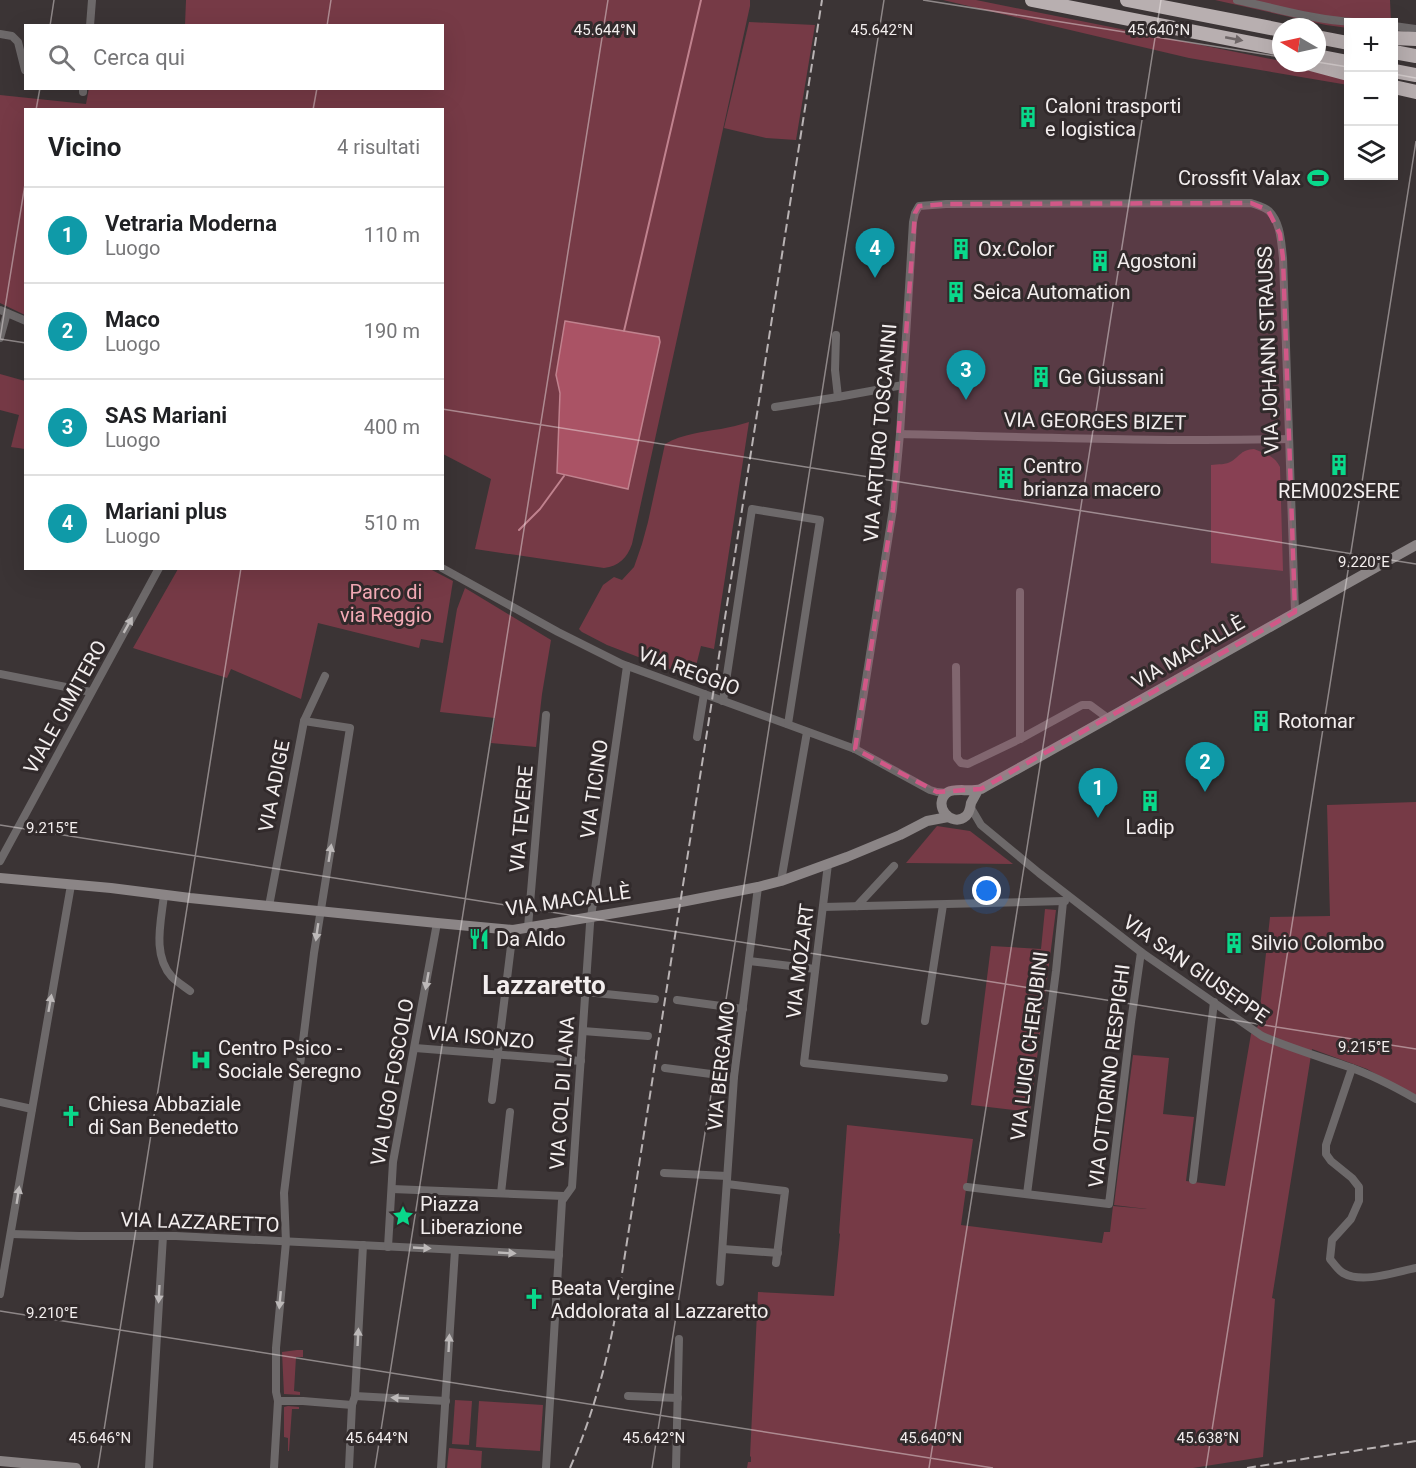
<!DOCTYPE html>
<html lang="it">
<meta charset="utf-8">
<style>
body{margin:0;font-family:Roboto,sans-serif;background:#f2f2f2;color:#202124}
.controls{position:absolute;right:18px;top:18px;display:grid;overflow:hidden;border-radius:0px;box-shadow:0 6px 24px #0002}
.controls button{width:54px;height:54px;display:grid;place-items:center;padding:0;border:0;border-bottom:2px solid #e0e0e0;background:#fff;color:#202124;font:30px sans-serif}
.compass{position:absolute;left:1272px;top:18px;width:54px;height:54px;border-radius:50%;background:#fff;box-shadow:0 6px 24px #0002;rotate:279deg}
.you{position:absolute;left:987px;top:891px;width:21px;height:21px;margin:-15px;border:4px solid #fff;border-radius:50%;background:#1a73e8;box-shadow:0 0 0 9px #1a73e833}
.badge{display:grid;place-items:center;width:39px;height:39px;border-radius:50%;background:#7c3aed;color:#fff;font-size:20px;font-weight:700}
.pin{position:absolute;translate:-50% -50px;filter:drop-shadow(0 2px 3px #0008)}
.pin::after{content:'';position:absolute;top:32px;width:21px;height:18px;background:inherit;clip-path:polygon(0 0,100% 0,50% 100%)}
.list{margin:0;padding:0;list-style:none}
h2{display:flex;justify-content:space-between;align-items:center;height:78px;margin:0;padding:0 24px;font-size:26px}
h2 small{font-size:20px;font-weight:400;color:#757577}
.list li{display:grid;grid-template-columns:39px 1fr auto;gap:18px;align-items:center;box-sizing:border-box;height:96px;padding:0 24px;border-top:2px solid #e0e0e0}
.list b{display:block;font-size:22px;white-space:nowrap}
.list p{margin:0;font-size:20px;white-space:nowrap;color:#757577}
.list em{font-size:20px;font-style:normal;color:#757577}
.icon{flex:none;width:33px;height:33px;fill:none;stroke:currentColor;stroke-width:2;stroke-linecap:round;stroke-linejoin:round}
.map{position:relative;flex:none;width:1416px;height:1468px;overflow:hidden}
.search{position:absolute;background:#fff;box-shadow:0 6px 24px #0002;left:24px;top:24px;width:420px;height:66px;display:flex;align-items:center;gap:15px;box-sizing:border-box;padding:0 21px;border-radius:0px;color:#757577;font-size:22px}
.panel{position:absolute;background:#fff;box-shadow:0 6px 24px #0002;left:24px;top:108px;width:420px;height:462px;border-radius:0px}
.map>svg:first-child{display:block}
</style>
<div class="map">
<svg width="1416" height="1468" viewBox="0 0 1416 1468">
<rect width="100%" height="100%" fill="#3b3435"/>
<g fill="#763a46">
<path d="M186 0H750V6L632 544C627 558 619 566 604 568L475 549 491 479 443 454 442 110H26L25 315 0 303V95L86 104 89 88H442V26L185 25Z"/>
<polygon points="943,0 976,0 1281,61 1281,63 1299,64 1348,78 1348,85 1189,58"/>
<polygon points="1215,0 1390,0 1391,22 1348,22 1348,28 1326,25"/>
<polygon points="749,22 815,25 796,140 766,138 724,128"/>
<polygon points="0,374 25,381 25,449 11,447 19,415 0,410"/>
<path d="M749 422 714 649 701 646 693 678 607 645 582 632 579 629 603 585 614 577 622 580 634 567 642 544 648 522 665 444C683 434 701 432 721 429 730 427 740 425 749 422Z"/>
<path d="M1254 449C1265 454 1274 455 1280 467L1283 571 1211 563V465C1218 464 1226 465 1232 461 1241 455 1241 450 1254 449Z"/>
<polygon points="430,569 453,581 443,643 421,639 419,648 318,623 301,699 231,669 227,678 133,648 178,569"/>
<polygon points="465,588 551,640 542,694 536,747 491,743 495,718 440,712 457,609"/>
<polygon points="1416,802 1416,1097 1367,1069 1312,1049 1272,1298 1275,1299 1263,1457 1193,1468 747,1468 748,1462 751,1462 751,1457 750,1456 758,1292 834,1296 840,1234 839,1233 847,1125 973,1139 961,1225 1102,1243 1104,1232 1110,1232 1113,1206 1147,1209 1114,1205 1133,1055 1169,1058 1163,1114 1194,1117 1186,1181 1225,1186 1251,1034 1258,1026 1270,917 1330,916 1327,805"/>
<polygon points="937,826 970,831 1013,864 906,863"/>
<polygon points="1045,909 1056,910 1030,1112 971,1105 991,946 1041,949"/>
<polygon points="297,1350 303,1350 303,1357 296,1357 294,1391 300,1392 300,1395 284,1394 282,1352"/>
<polygon points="455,1400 472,1401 469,1445 452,1444"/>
<polygon points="479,1401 543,1405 540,1451 476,1447"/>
<polygon points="288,1406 299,1407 299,1409 292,1409 289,1451 288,1451 288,1438 284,1437 284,1407"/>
<polygon points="449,1448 482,1451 481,1468 447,1468"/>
</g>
<polygon fill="#aa5365" stroke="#c0828e" stroke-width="1.5" points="565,321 659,337 660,342 628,489 557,473 560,393 556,375"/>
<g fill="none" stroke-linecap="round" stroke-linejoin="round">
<g stroke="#c0828e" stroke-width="2">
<polyline points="624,331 701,0"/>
<polyline points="519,530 540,509 564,476"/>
</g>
<g stroke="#6d696a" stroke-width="8">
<path d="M1237 0C1275 8 1314 20 1353 22"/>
<polyline points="90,26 92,0"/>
<polyline points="1394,26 1416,29"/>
<polyline points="0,34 12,36 18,42 25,70"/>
<polyline points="83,92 83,88"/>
<polyline points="0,310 26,321"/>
<polyline points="836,335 835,370 838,397"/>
<polyline points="0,338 7,313"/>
<polyline points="775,407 838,397 903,385"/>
<path d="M900 434C1029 437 1159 442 1289 439"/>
<polyline points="442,568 558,632 622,664 855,749 930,790 937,792 948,793"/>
<polyline points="1020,592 1020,739"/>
<polyline points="956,667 957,758 961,763 968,764 972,762 1020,739 1082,705 1090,705 1109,719"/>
<polyline points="0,674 91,692"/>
<polyline points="723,701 752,509 820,520 788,724"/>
<polyline points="697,737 704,694"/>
<path d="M855 749 893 509 900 434 913 222 915 213 919 206 946 204 1251 203C1257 205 1265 207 1269 211 1281 223 1281 242 1283 258L1295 612"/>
<path d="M971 808 981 825 1039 873 1141 952 1262 1036C1290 1048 1320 1057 1349 1067 1372 1075 1395 1087 1416 1099"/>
<polyline points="0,861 159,568"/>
<polyline points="828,864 804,1063 944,1078"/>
<polyline points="781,881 807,732"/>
<path d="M164 895C161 922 152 955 172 977 177 982 185 987 190 991"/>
<polyline points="269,906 304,721 325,676"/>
<polyline points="857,906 894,866"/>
<polyline points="823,907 1065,901"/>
<polyline points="528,927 546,715"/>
<polyline points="749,961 815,969"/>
<polyline points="586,992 655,999"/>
<polyline points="677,1000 743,1009"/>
<polyline points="925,1021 943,905"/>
<polyline points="583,1031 648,1036"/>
<polyline points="415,1048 581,1061"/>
<polyline points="665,1068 734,1077"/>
<path d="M1352 1068 1326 1145V1154L1331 1161 1352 1178 1359 1187V1201L1351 1219 1332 1240 1330 1259C1334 1264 1338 1270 1343 1273 1362 1284 1396 1272 1416 1268"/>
<polyline points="492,1100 513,930"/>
<polyline points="0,1102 32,1109"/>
<polyline points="664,1173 727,1176"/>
<polyline points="1193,1180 1214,1002"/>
<polyline points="727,1184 785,1191 776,1263"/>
<polyline points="967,1187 1109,1204 1131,1022 1141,952"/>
<polyline points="392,1189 564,1196"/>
<polyline points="501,1193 510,1112"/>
<polyline points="1027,1194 1056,971 1063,902"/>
<polyline points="11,1234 79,1236 176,1236 559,1255"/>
<polyline points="388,1247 393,1162 437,923"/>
<polyline points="723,1249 778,1253"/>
<polyline points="720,1282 734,1077 758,887"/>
<polyline points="0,1294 71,885"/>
<polyline points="355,1396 446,1401"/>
<polyline points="628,1396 678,1398"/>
<polyline points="278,1401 303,1401 352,1405"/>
<polyline points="149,1468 163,1236"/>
<polyline points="274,1468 278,1401 276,1392 276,1348 286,1242 284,1193 314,953 350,728 304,721"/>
<polyline points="349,1468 352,1405 355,1396 363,1245"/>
<polyline points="441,1468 455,1250"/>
<polyline points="546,1468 562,1201 572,1187 590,924 627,666"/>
<polyline points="676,1468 679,1339"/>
</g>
<g stroke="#8b8586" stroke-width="10">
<path d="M978 790C976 794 973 799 971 803 970 808 970 812 966 816 951 829 931 804 948 792 955 788 971 792 981 789 1127 709 1270 626 1416 545"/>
<polyline points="0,878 111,888 190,898 437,923 513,930 681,902 758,887 781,881 847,857 900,835 927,821 948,817"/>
<polyline points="0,1461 76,1468"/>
</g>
<g stroke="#b8afb0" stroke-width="14">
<polyline points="1032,0 1281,49"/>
<polyline points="1127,0 1281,30"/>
<polyline points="1317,37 1348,43"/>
<polyline points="1394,38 1416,39"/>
<polyline points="1394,52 1416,56"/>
<polyline points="1317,56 1348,62"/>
<polyline points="1307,63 1348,74"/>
<polyline points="1394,71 1416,75"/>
<polyline points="1394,87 1416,92"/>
</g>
<g stroke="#b9b3b4" stroke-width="2" stroke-dasharray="9 4.5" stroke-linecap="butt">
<path d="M570 1468C591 1420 605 1370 615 1318L822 0"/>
<polyline points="1247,1468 1416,1441"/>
</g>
</g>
<defs><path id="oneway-solid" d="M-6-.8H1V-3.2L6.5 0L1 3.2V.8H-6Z" transform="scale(1.5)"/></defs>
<use fill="#6e6667" href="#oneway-solid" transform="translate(1234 39) rotate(11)"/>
<g fill="#bdb9b9">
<use href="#oneway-solid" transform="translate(128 625) rotate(-61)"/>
<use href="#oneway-solid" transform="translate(330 853) rotate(-81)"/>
<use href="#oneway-solid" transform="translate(317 932) rotate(98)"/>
<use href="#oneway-solid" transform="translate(427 981) rotate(100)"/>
<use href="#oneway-solid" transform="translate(50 1003) rotate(-80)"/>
<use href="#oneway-solid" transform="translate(18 1195) rotate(-81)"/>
<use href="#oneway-solid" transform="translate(422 1248) rotate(3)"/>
<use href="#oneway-solid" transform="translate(507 1253) rotate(3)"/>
<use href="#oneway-solid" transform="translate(159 1294) rotate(93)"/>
<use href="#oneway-solid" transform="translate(280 1300) rotate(95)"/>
<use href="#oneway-solid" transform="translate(358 1337) rotate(-87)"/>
<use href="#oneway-solid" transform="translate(449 1343) rotate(-87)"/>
<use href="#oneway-solid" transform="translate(400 1398) rotate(-177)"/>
</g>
<path fill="#d15887" fill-opacity="0.2" stroke="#d15887" stroke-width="4.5" stroke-dasharray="12 8" stroke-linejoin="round" d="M1251 203 1268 210 1280 234 1283 258 1295 612 981 789 937 792 855 749 893 509 915 213 919 206 946 204Z"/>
<path fill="none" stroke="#f3eeee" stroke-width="1.5" stroke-opacity="0.45" d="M923 0 1281 57M50 26 54 0M327 26 331 0M1317 62 1348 67M1394 74 1416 78M36 110 40 88M313 110 317 88M0 339 26 343M0 339 26 178M442 409 1416 564M0 825 1416 1049M0 1311 993 1468M98 1468 241 568M375 1468 608 0M652 1468 884 0M929 1468 1161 0M1206 1468 1416 141"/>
<defs>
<symbol id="building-bare" viewBox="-9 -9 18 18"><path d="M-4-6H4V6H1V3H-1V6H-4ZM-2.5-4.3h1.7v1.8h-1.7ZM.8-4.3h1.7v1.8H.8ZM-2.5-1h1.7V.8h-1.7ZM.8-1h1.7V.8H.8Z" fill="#09d98b" stroke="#312a2b" stroke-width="2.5" paint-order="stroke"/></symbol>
<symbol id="stadium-bare" viewBox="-9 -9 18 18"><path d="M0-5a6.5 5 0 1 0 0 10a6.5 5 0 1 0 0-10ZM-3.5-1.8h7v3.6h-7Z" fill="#09d98b" stroke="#312a2b" stroke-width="2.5" paint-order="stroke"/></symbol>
<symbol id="restaurant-bare" viewBox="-9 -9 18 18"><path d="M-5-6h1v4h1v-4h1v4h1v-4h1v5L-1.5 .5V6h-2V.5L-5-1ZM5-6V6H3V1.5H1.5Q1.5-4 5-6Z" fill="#09d98b" stroke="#312a2b" stroke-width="2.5" paint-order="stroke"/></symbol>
<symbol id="hospital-bare" viewBox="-9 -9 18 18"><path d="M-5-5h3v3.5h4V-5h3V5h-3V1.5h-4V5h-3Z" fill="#09d98b" stroke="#312a2b" stroke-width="2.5" paint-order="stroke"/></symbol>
<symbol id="church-bare" viewBox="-9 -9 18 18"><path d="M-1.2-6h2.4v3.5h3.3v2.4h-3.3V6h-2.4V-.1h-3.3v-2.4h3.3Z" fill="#09d98b" stroke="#312a2b" stroke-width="2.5" paint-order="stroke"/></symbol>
<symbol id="sight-bare" viewBox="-9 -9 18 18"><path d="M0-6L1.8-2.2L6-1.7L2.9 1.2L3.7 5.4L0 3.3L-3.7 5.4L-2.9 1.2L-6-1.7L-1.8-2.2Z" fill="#09d98b" stroke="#312a2b" stroke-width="2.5" paint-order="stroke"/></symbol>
</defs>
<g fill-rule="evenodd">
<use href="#building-bare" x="1013" y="102" width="30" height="30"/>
<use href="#stadium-bare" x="1303" y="163" width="30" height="30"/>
<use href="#building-bare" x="946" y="234" width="30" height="30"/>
<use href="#building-bare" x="1085" y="246" width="30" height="30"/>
<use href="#building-bare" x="941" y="277" width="30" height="30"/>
<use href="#building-bare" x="1026" y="362" width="30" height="30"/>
<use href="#building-bare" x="1324" y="450" width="30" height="30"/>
<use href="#building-bare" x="991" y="463" width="30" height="30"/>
<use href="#building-bare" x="1246" y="706" width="30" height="30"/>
<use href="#building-bare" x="1135" y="786" width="30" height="30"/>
<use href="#restaurant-bare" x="464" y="924" width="30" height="30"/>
<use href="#building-bare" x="1219" y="928" width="30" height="30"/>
<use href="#hospital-bare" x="186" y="1045" width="30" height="30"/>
<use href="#church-bare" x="56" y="1101" width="30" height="30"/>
<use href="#sight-bare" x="388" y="1201" width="30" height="30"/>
<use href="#church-bare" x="519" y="1284" width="30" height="30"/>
</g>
<g text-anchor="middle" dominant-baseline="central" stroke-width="6" stroke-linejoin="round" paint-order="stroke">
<g font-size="20" fill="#f3eeee" stroke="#312a2b" text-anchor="start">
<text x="1045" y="106">Caloni trasporti<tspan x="1045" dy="23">e logistica</tspan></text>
<text x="1301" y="178" text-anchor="end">Crossfit Valax</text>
<text x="978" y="249">Ox.Color</text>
<text x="1117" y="261">Agostoni</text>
<text x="973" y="292">Seica Automation</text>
<text x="1058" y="377">Ge Giussani</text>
<text x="1023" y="466">Centro<tspan x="1023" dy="23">brianza macero</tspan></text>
<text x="1339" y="491" text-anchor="middle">REM002SERE</text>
<text x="1278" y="721">Rotomar</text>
<text x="1150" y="827" text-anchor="middle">Ladip</text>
<text x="496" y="939">Da Aldo</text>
<text x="1251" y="943">Silvio Colombo</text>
<text x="218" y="1048">Centro Psico -<tspan x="218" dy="23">Sociale Seregno</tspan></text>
<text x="88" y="1104">Chiesa Abbaziale<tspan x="88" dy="23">di San Benedetto</tspan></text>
<text x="420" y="1204">Piazza<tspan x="420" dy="23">Liberazione</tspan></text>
<text x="551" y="1288">Beata Vergine<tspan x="551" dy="23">Addolorata al Lazzaretto</tspan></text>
</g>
<g font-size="20" fill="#f3eeee" stroke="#312a2b">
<text transform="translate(1268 350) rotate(-92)">VIA JOHANN STRAUSS</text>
<text transform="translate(1095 421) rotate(1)">VIA GEORGES BIZET</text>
<text transform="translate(880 433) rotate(-85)">VIA ARTURO TOSCANINI</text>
<text transform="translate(1188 652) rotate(-30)">VIA MACALLÈ</text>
<text transform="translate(689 671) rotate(20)">VIA REGGIO</text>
<text transform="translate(65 707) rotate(-61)">VIALE CIMITERO</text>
<text transform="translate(274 786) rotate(-79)">VIA ADIGE</text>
<text transform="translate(594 789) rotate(-82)">VIA TICINO</text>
<text transform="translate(521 819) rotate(-85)">VIA TEVERE</text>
<text transform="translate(568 900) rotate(-8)">VIA MACALLÈ</text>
<text transform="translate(800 961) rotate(-83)">VIA MOZART</text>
<text transform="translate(1196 969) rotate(35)">VIA SAN GIUSEPPE</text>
<text transform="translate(481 1037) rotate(5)">VIA ISONZO</text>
<text transform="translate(1029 1046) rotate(-83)">VIA LUIGI CHERUBINI</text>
<text transform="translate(721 1066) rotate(-84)">VIA BERGAMO</text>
<text transform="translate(1109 1076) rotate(-83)">VIA OTTORINO RESPIGHI</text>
<text transform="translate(392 1082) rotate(-80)">VIA UGO FOSCOLO</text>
<text transform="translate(562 1093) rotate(-86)">VIA COL DI LANA</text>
<text transform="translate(200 1222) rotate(2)">VIA LAZZARETTO</text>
</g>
<g font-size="20" fill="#f4abb6" stroke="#312a2b">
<text x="386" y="592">Parco di<tspan x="386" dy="23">via Reggio</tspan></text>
</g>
<g font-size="26" font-weight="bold" fill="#f3eeee" stroke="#312a2b">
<text x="544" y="985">Lazzaretto</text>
</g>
</g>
<g font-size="15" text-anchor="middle" fill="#f3eeee" stroke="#312a2b" stroke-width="6" stroke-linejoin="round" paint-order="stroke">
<text x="605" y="35">45.644°N</text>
<text x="882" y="35">45.642°N</text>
<text x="1159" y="35">45.640°N</text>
<text x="1364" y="567">9.220°E</text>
<text x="52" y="833">9.215°E</text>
<text x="1364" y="1052">9.215°E</text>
<text x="52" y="1318">9.210°E</text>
<text x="100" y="1443">45.646°N</text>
<text x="377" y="1443">45.644°N</text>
<text x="654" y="1443">45.642°N</text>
<text x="931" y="1443">45.640°N</text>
<text x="1208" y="1443">45.638°N</text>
</g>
</svg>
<div class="controls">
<button>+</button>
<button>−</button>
<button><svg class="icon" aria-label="layers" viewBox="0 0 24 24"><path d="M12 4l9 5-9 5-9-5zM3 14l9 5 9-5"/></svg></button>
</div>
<svg class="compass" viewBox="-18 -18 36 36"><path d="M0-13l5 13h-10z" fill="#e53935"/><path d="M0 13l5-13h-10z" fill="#757577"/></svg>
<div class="you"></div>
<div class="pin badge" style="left:1098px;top:818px;background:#0f9aa8">1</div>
<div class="pin badge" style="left:1205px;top:792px;background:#0f9aa8">2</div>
<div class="pin badge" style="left:966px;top:400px;background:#0f9aa8">3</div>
<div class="pin badge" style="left:875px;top:278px;background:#0f9aa8">4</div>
<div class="search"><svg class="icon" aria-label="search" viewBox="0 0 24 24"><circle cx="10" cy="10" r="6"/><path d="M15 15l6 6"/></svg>Cerca qui</div>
<section class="panel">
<h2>Vicino<small>4 risultati</small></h2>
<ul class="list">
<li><span class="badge" style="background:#0f9aa8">1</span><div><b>Vetraria Moderna</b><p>Luogo</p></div><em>110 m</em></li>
<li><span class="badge" style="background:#0f9aa8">2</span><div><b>Maco</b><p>Luogo</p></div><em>190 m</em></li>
<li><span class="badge" style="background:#0f9aa8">3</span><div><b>SAS Mariani</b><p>Luogo</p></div><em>400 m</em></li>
<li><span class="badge" style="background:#0f9aa8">4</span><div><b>Mariani plus</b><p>Luogo</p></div><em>510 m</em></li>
</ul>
</section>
</div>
